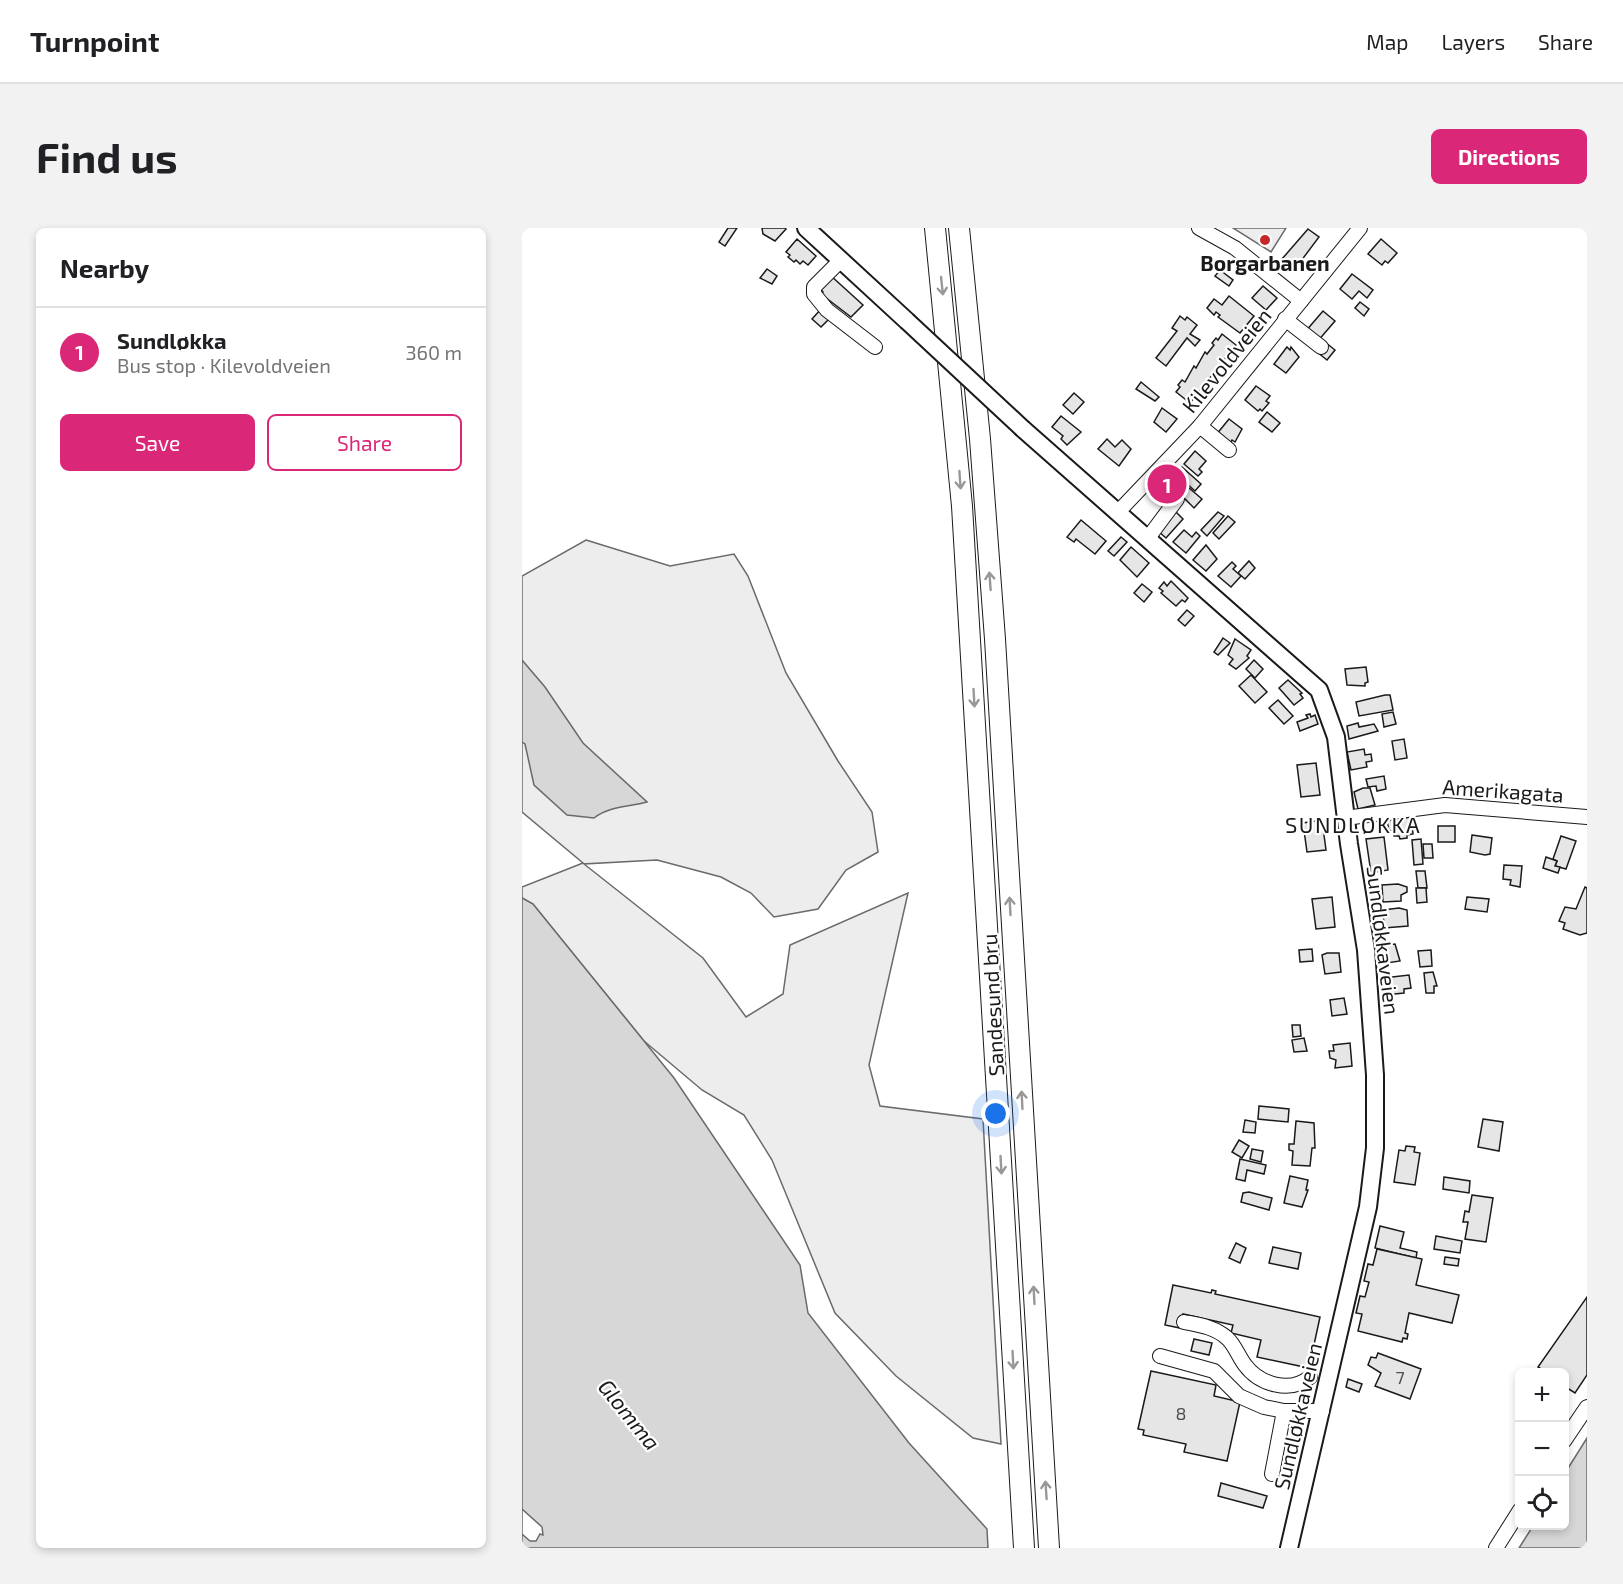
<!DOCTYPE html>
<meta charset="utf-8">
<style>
body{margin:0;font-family:"Exo 2",sans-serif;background:#f2f2f2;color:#202124}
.controls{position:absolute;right:18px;bottom:18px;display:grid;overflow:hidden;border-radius:9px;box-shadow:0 3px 9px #0003}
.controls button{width:54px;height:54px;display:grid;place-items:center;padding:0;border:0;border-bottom:2px solid #e0e0e0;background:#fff;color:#202124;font:30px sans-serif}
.you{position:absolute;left:474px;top:886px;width:21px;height:21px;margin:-15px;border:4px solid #fff;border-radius:50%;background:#1a73e8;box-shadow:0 0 0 9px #1a73e833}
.badge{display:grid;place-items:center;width:39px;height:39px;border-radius:50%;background:#db2777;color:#fff;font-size:20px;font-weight:700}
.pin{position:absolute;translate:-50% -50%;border:3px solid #fff;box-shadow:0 2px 6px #0006}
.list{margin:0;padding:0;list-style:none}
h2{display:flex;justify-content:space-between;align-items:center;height:78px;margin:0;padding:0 24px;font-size:26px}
h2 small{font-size:20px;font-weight:400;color:#757577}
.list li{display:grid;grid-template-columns:39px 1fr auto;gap:18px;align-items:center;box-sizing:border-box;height:90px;padding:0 24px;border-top:2px solid #e0e0e0}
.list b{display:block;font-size:22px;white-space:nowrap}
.list p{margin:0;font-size:20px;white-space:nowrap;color:#757577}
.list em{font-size:20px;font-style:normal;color:#757577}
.actions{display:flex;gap:12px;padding:18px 24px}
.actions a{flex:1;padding:14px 0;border:2px solid #db2777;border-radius:9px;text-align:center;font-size:21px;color:#db2777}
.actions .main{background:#db2777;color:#fff}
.icon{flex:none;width:33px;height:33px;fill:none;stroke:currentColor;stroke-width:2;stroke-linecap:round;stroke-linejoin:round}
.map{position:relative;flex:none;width:1065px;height:1320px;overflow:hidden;border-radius:9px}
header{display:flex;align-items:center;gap:36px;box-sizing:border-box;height:84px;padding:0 30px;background:#fff;border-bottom:2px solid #e0e0e0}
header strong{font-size:28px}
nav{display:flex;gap:33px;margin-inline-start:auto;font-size:21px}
.intro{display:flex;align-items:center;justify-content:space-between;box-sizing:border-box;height:144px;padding:0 36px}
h1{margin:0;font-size:42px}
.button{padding:15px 27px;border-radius:9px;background:#db2777;color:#fff;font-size:21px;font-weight:700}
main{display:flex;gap:36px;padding:0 36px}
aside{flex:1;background:#fff;border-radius:9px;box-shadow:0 3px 9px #0003}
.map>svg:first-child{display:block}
</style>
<header>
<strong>Turnpoint</strong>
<nav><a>Map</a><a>Layers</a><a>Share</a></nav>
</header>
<div class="intro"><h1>Find us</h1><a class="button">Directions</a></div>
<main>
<aside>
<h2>Nearby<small></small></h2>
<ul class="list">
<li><span class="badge">1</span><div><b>Sundløkka</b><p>Bus stop · Kilevoldveien</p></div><em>360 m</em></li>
</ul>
<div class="actions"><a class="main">Save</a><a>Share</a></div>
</aside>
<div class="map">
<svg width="1065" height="1320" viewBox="0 0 1065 1320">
<rect width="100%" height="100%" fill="#fff"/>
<g fill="#ededed" stroke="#6a6a6a" stroke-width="1.5">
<polygon points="711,0 764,0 749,24"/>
<polygon points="64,312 148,338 212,326 226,348 264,445 316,533 350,584 356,624 324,642 296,681 252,689 229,665 199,649 135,632 62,636 181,730 224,789 261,766 268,717 386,665 347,837 358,878 461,891 479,1216 451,1210 374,1148 313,1085 250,932 222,887 180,862 122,813 11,676 0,670 0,659 61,635 0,584 0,348"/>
</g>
<g fill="#d7d7d7" stroke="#6a6a6a" stroke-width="1.5">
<path d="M0 432 23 459 61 515 125 574C107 579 87 578 72 590L45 587 12 557 3 516 0 514Z"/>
<polygon points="0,670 11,676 152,850 278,1037 286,1085 387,1215 465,1301 466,1320 0,1320"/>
<polygon points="1065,1210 1065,1320 997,1320 1011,1298 1042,1298 1043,1245"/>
</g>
<polygon fill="#fff" stroke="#6a6a6a" stroke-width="1.5" points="0,1281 20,1299 21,1307 18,1306 14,1313 8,1313 0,1306"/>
<g fill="#e6e6e6" stroke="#1a1a1a" stroke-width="1.5">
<polygon points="206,0 215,0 203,18 197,14"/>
<polygon points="240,0 263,0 264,1 253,13 241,6"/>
<polygon points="786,1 797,9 773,41 760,31"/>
<polygon points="275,11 294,28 286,37 281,33 278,36 274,32 272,34 266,29 268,27 264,24"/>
<polygon points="859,11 875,25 866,35 863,33 860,37 846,26"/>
<polygon points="245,41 255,48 250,56 238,50"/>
<polygon points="698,42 711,52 707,58 693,48"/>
<polygon points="830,46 851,62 845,70 837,63 830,71 818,61"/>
<polygon points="308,47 341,77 329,89 299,66 301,64 297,60"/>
<polygon points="741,58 755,70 744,82 730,70"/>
<polygon points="707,68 732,88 718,105 696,89 698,87 694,84 692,87 685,80 692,71 700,77"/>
<polygon points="838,74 847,81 842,88 833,80"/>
<polygon points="299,81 308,90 299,99 290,91"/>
<polygon points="801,83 813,93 795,114 783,104"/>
<polygon points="658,88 663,92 665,89 675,97 668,106 678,112 673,118 665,110 644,138 634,130 655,103 650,100"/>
<polygon points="700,106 714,117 668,175 654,164 658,159 656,157 660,152 663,154 672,138 674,140 683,124 685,126 692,117 690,115 694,110 696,112"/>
<polygon points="803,114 813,122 805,132 795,124"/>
<polygon points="765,119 768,122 769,119 777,129 764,145 752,136"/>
<polygon points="619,154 637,169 633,173 614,161"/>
<polygon points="734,158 748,168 744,173 747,175 740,183 738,181 736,183 723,172"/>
<polygon points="552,165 562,174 551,186 541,177"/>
<polygon points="640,180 655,191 644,204 632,194"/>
<polygon points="745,184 758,195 750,204 737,194"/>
<polygon points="539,188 559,204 545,217 539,211 541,208 530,199"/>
<polygon points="707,191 720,201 713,214 710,212 707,217 694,207"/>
<polygon points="585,211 593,219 600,212 609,221 597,238 576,221"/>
<polygon points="673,223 684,233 677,241 680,244 676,248 662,236"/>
<polygon points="660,239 679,256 673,263 654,246"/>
<polygon points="653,248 680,271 672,280 661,269 652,266 655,263 646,256"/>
<polygon points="654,284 661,291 644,310 636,303"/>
<polygon points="696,284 702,288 685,308 679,302"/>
<polygon points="706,288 713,294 697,311 691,305"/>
<polygon points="559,292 584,313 573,326 554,311 552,314 545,309"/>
<polygon points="662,302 670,309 674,304 678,308 664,325 651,314"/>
<polygon points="599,309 605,314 592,328 586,323"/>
<polygon points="684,317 695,331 684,343 671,332"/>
<polygon points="609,319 627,335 615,349 598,332"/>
<polygon points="727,333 733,340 723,351 716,345"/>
<polygon points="710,334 714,338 711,341 719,348 709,359 696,348"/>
<polygon points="649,353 666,370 663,374 660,372 654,378 639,365 641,363 637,360 642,354 645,358"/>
<polygon points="620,356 630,364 622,374 612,365"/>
<polygon points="665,382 672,388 663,398 656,392"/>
<polygon points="701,410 708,415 696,427 692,424"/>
<polygon points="713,411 729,422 725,428 727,430 714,441 707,436 711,431 706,427"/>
<polygon points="732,432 741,441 733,450 724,441"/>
<polygon points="844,439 846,454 843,455 843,458 825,457 823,441"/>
<polygon points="729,447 745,464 733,475 717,458"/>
<polygon points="766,452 780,465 778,466 781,470 772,477 757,460"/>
<polygon points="863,467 868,467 871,482 837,488 834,474"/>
<polygon points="756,472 771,488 762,496 747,480"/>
<polygon points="871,484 874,496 862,499 860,486"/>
<polygon points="788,486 789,489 793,487 796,496 778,503 775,494 786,490 784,487"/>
<polygon points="836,495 837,499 852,496 856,503 827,511 825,498"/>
<polygon points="882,511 885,530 873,532 870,513"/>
<polygon points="842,521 843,527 849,526 850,533 844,534 845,539 829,542 825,524"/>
<polygon points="794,535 798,567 779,569 775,537"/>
<polygon points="862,548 864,561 855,563 854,558 846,559 844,551"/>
<polygon points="841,560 848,560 853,577 836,581 832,564"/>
<polygon points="889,589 891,606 885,607 885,610 878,611 877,608 872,608 871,602 867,603 865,593"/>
<polygon points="800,592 804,622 785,624 781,595"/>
<rect x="916" y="598" width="17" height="16"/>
<polygon points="950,607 970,610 968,626 963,627 948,624"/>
<polygon points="1039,608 1054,613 1044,641 1033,638 1035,633 1031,631"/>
<polygon points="862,609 866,642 849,645 844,611"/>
<polygon points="899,611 901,636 892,637 890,612"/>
<polygon points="901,616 910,616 911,630 902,630"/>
<polygon points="1024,629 1035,633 1033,638 1038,639 1036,645 1021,640"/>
<polygon points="982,637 1000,638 998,659 988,657 989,652 981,651"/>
<polygon points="894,643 903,643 905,660 896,660"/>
<polygon points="876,656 885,659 885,664 879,667 879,673 861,674 860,657"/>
<polygon points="1063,659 1065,660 1065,705 1058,707 1041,701 1043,695 1037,693 1043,679 1054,681"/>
<polygon points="894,660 904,660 905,674 895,675"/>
<polygon points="810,669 813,699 794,701 790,671"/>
<polygon points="945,669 967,671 965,684 943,681"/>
<polygon points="877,680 885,682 886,698 862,700 861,682"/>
<polygon points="873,716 878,733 859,736 858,718"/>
<polygon points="790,721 791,733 778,734 777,722"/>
<polygon points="909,722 910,738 898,739 896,723"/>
<polygon points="805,725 817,725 819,744 803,746 800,727"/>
<polygon points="911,744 915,758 912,758 912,765 904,765 902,745"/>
<polygon points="887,747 889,760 882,761 882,765 863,767 862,750"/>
<polygon points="822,770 825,786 810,788 808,772"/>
<polygon points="770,797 778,797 779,808 771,809"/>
<polygon points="782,810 785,823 772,824 770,812"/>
<polygon points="828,815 830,838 813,840 814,832 808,830 807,823 812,823 811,817"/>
<polygon points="737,878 767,881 766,894 736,891"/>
<polygon points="961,891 981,894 977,923 956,919"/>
<polygon points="723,892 734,894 733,905 721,904"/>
<polygon points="774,893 792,895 793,920 790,920 788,938 770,937 771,923 767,922 767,916 772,916"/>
<polygon points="717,912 727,918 720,930 710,924"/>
<polygon points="884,918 893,919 892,924 898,925 893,957 872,954 877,922 883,923"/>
<polygon points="730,921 741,923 739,934 728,931"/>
<polygon points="718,931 744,937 742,946 725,942 723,953 714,951"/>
<polygon points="768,948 786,952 784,962 786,962 780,979 762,975"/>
<polygon points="922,949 948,953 947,965 921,961"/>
<polygon points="727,964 750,970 747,982 719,974 721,965"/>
<polygon points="950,967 971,970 964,1014 943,1011 946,994 941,994 943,983 947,984"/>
<polygon points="858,998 882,1004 878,1020 895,1024 894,1030 853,1020"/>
<polygon points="914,1008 940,1013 938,1025 912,1021"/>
<polygon points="714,1015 724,1020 718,1035 707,1030"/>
<polygon points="751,1019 779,1025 776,1041 747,1035"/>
<polygon points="855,1021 900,1031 894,1057 937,1067 930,1095 887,1085 883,1105 886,1106 885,1111 881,1110 880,1114 836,1103 840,1086 834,1085 838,1068 843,1069 847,1054 842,1053 846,1036 851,1037"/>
<polygon points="923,1029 937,1031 936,1038 922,1036"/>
<polygon points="651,1057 689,1065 690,1062 694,1063 693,1066 798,1089 787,1140 735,1129 739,1112 709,1105 711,1097 661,1086 658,1100 643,1097"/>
<polygon points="1065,1069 1065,1147 1053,1165 1042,1158 1042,1144 1024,1144 1016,1139"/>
<polygon points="672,1111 690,1115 687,1127 669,1123"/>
<polygon points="856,1125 899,1141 888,1171 853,1158 859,1145 846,1137 849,1129 854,1130"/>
<polygon points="629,1143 694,1157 692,1168 718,1174 705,1233 662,1224 664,1216 621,1207 622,1202 616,1201"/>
<polygon points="826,1151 840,1156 837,1164 824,1159"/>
<polygon points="699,1255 745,1268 741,1280 696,1268"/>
</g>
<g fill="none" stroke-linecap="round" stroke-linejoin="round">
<defs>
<g id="minor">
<polyline points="677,0 713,20 779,73"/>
<polyline points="319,32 292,59 292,66 305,82 353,119"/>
<polyline points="763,91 799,119"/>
<polyline points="678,198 707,222"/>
<polyline points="596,284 678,198 838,0"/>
<polyline points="626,310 655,271"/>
<polyline points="823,590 923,577 1065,589"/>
<path d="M662 1094C677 1097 693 1099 705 1110 713 1117 716 1128 723 1137 737 1156 768 1166 788 1149"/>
<polyline points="638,1128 692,1143 717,1168 742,1179 762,1183 800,1183"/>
<polyline points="1042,1213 1065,1179"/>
<polyline points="750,1246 762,1183"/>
<polyline points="974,1320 998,1282"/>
</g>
<g id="major">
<polyline points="284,0 385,93"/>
<polyline points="501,201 797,462 814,509 827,616 844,722 853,847 853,920 846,979 767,1320"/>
</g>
<g id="highway">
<polyline points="413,0 440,278 502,1320"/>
<polyline points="437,0 458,211 473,411 527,1320"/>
</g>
</defs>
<use href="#minor" stroke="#1a1a1a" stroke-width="16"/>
<use href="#major" stroke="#1a1a1a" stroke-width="20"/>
<use href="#highway" stroke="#1a1a1a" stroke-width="22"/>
<use href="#minor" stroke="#fff" stroke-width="14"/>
<use href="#major" stroke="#fff" stroke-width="16"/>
<use href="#highway" stroke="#fff" stroke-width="20"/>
<defs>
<polyline id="major-bridge" points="385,93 501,201"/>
</defs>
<use href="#major-bridge" stroke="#1a1a1a" stroke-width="20" stroke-linecap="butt"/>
<use href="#major-bridge" stroke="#fff" stroke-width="16"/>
</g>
<defs><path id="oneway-shaft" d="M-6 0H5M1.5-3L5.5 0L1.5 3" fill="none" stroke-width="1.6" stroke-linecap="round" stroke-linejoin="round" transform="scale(1.5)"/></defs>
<g stroke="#989898">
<use href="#oneway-shaft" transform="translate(420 58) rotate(84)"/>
<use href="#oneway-shaft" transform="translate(438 252) rotate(86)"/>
<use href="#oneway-shaft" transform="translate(468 353) rotate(-94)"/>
<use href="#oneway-shaft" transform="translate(452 470) rotate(87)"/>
<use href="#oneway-shaft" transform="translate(488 678) rotate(-93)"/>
<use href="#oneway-shaft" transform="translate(500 872) rotate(-93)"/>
<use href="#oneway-shaft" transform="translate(479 937) rotate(87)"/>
<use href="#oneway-shaft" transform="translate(512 1067) rotate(-93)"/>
<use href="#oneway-shaft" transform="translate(491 1132) rotate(87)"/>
<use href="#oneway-shaft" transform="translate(524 1262) rotate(-94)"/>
</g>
<circle fill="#c62828" stroke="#fff" stroke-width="2" cx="743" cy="12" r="6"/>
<g text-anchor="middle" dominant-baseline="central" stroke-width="4.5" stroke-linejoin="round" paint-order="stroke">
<g font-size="18" fill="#4d4d4d">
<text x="878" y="1149">7</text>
<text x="659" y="1185">8</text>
</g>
<g font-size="21" font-weight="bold" fill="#1a1a1a" stroke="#fff">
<text x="743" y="34">Borgarbanen</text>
</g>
<g font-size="21" fill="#1a1a1a" stroke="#fff">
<text transform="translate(704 132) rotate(-51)">Kilevoldveien</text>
<text transform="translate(981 562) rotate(4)">Amerikagata</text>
<text transform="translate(862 712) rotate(83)">Sundløkkaveien</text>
<text transform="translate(470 777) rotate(-93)">Sandesund bru</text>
<text transform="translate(775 1188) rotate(-77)">Sundløkkaveien</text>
</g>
<g font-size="22" letter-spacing="1.5" fill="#1a1a1a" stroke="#fff">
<text x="831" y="596">SUNDLØKKA</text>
</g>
<g font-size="22" font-style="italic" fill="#1a1a1a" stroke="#fff">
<text transform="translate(108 1186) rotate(51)">Glomma</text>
</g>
</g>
</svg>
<div class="controls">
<button>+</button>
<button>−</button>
<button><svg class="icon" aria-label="locate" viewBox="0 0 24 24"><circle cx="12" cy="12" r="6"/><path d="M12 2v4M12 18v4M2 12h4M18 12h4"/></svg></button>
</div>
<div class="you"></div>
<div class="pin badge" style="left:645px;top:256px">1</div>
</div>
</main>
